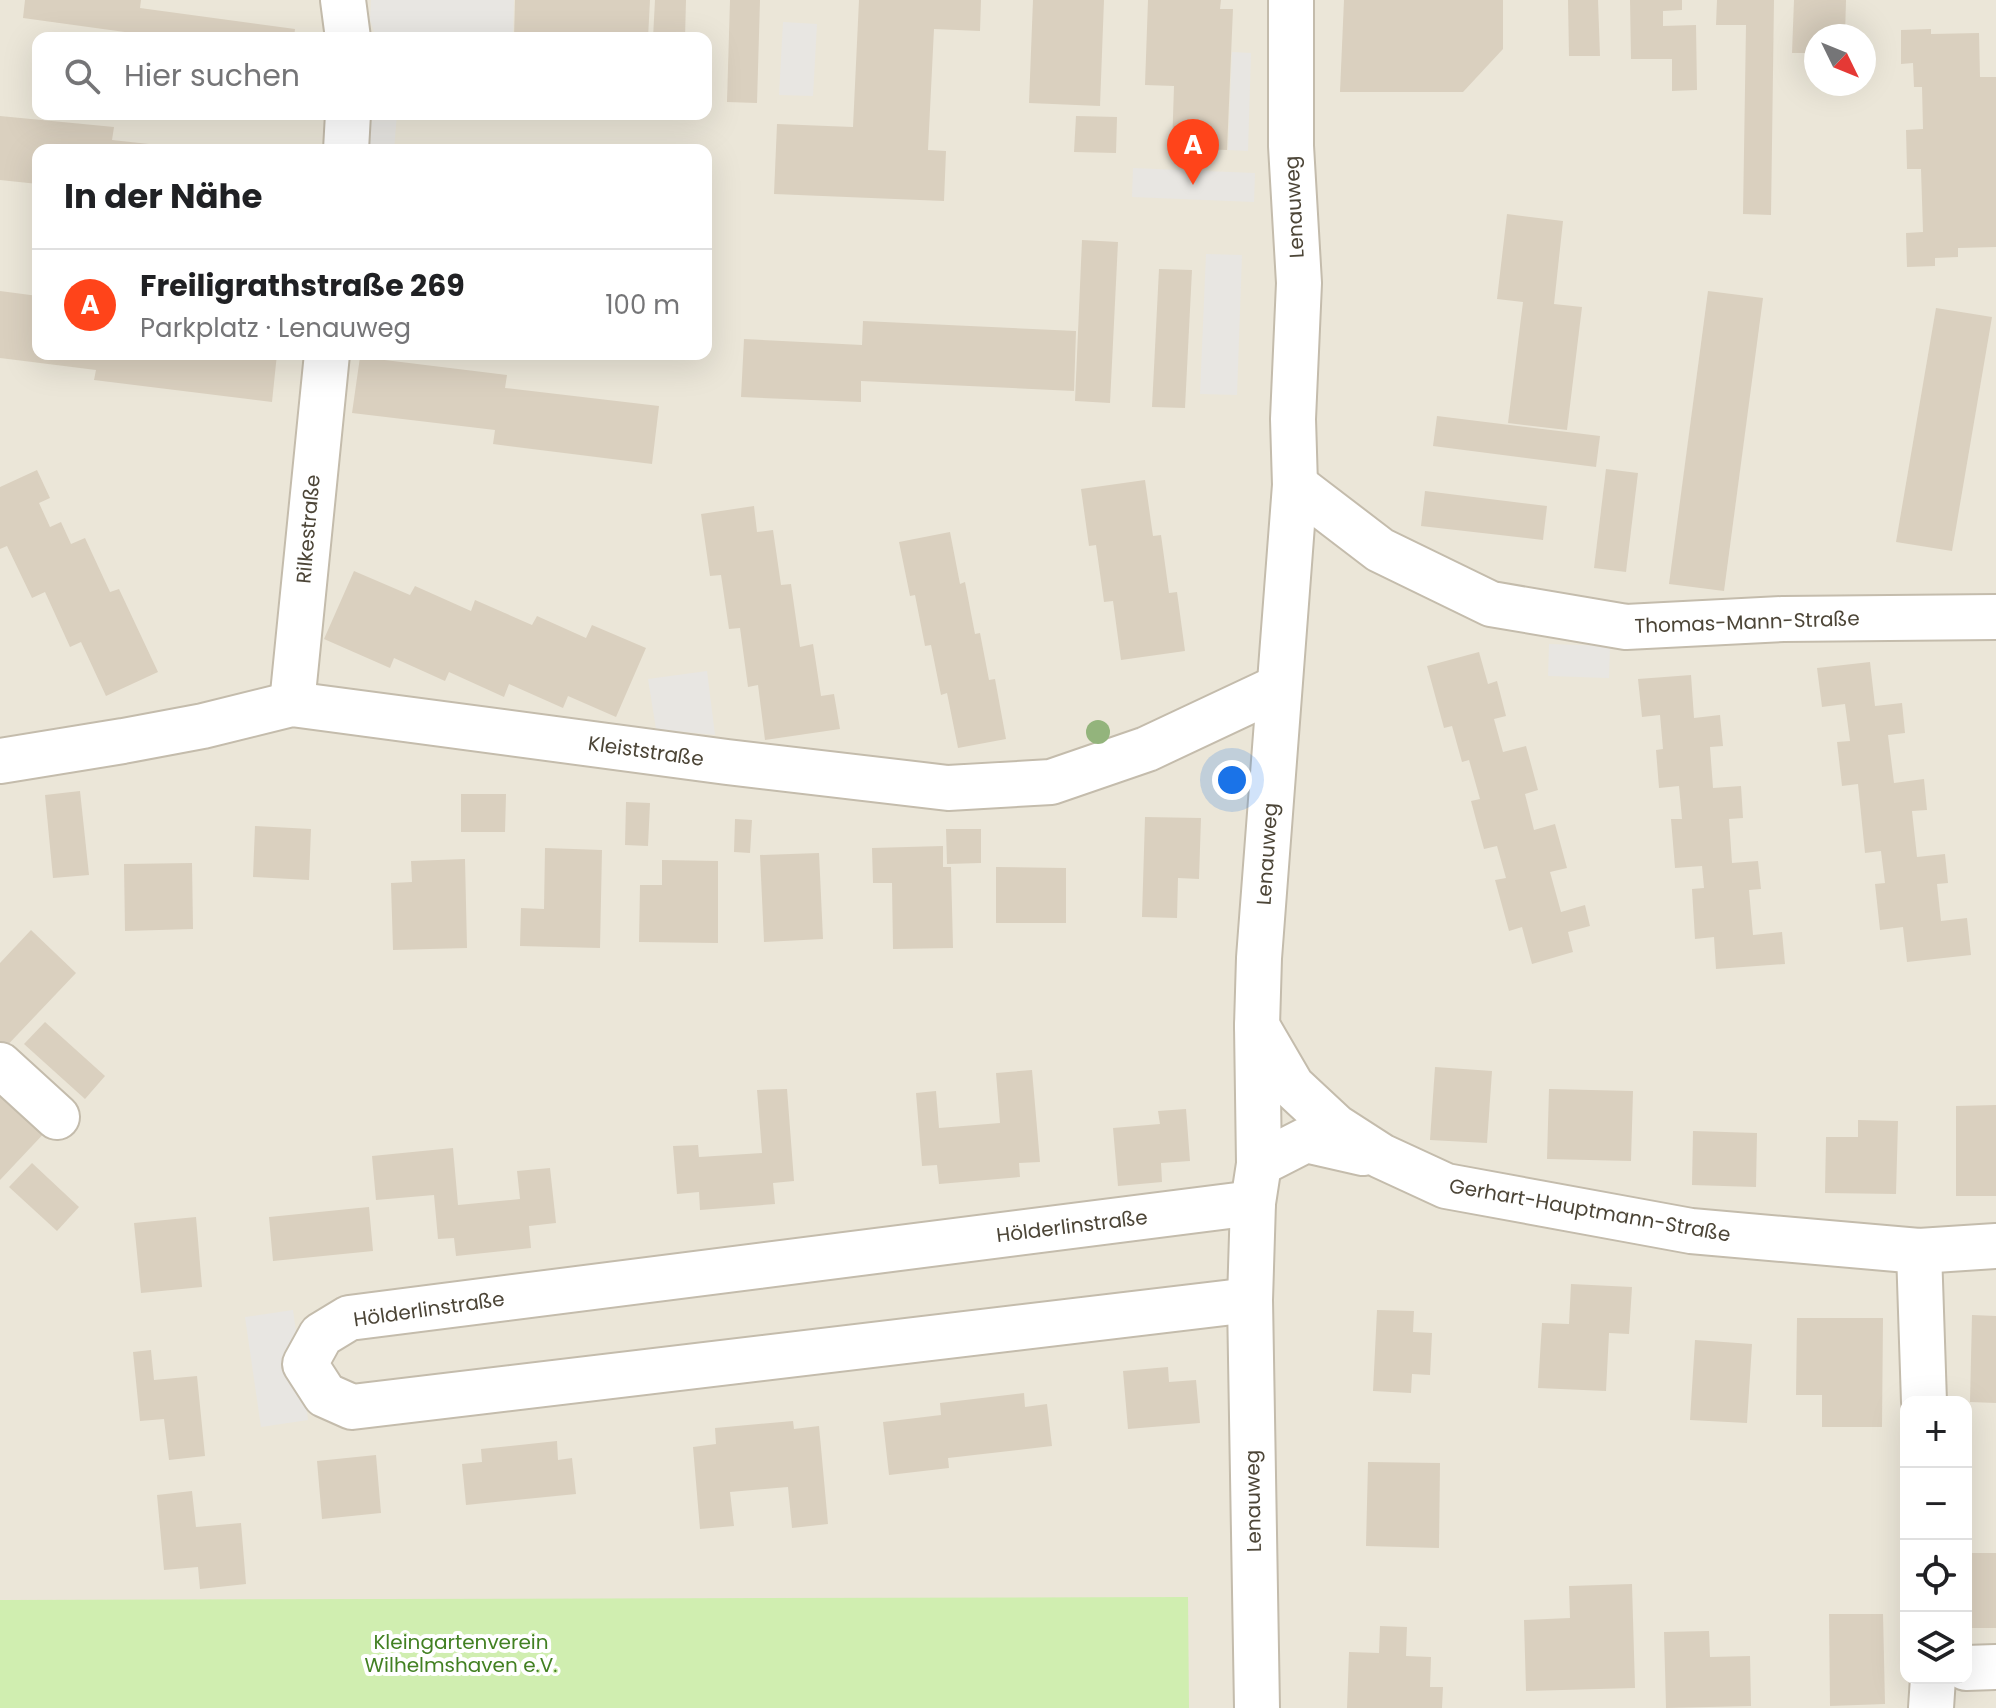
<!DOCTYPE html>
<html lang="de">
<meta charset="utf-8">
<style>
body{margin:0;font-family:Poppins,sans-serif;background:#f2f2f2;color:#202124}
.controls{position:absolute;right:24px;bottom:24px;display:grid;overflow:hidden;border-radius:16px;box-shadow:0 8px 32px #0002}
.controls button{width:72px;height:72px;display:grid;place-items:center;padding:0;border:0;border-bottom:2px solid #e0e0e0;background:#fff;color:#202124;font:40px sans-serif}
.compass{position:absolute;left:1804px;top:24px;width:72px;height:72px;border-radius:50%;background:#fff;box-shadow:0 8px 32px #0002;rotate:133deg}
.you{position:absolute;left:1232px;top:780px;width:28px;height:28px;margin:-20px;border:6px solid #fff;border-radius:50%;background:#1a73e8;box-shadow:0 0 0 12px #1a73e833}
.badge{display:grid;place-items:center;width:52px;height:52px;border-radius:50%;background:#ff441a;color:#fff;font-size:26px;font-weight:700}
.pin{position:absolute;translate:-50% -66px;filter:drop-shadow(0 2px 4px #0008)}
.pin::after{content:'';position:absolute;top:42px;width:28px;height:24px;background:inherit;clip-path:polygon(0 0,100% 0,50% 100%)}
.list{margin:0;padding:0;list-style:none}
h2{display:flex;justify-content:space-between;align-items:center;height:104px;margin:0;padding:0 32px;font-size:34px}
h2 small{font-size:26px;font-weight:400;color:#757577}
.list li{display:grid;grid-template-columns:52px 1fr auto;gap:24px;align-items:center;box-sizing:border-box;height:112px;padding:0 32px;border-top:2px solid #e0e0e0}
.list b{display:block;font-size:30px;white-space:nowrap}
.list p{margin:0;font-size:26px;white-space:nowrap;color:#757577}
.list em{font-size:26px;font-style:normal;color:#757577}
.icon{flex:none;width:44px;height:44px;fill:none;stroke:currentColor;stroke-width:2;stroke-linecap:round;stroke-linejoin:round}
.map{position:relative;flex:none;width:1996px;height:1708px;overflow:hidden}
.search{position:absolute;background:#fff;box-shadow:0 8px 32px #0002;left:32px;top:32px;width:680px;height:88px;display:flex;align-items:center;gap:20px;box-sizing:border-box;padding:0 28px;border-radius:16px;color:#757577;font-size:30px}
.panel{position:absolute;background:#fff;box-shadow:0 8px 32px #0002;left:32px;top:144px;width:680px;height:216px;border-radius:16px}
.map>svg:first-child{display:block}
</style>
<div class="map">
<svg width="1996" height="1708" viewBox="0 0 1996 1708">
<rect width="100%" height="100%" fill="#f7f4eb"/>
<path fill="#ebe6d8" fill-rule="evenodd" d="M0 0H1996V1708H0ZM1816 36H1864V84H1816ZM38 38H706V114H38ZM38 150H706V354H38ZM1906 1402H1966V1678H1906Z"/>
<polygon fill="#d0eeb0" points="1188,1597 1189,1708 0,1708 0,1600"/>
<g fill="#e8e6e2">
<polygon points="371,0 514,0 513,38 376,38 370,20"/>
<polygon points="783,22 817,24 813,96 779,95"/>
<polygon points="1232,52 1251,53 1248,151 1228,150"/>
<polygon points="369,114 397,114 394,150 366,150"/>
<polygon points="1133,168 1255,173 1254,202 1132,197"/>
<polygon points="1206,254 1242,255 1237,395 1200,394"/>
<polygon points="1549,644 1610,646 1609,678 1548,676"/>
<polygon points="707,671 715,735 656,729 648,679"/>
<polygon points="293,1310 308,1420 261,1427 245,1317"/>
</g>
<g fill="#dad0bf">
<polygon points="25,0 141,0 140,8 295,29 294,38 132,38 132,33 23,18"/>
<polygon points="515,0 650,0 648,38 514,38"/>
<polygon points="655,0 686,0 685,38 653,38"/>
<polygon points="730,0 760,0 757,103 727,102"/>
<polygon points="859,0 981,0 980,31 934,29 928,150 946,151 944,201 774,194 777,124 853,127"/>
<polygon points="1033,0 1104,0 1100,106 1029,103"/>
<polygon points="1148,0 1221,0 1220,9 1233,9 1227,150 1172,148 1174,86 1145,85"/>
<polygon points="1344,0 1503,0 1503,49 1463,92 1340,92"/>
<polygon points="1568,0 1598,0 1600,56 1569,56"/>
<polygon points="1630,0 1682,0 1682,10 1663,11 1663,26 1696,25 1697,90 1672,91 1672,59 1631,59"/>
<polygon points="1717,0 1774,0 1771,215 1743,214 1746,25 1716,25"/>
<polygon points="1794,0 1846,0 1845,36 1816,36 1816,53 1792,53"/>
<polygon points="1931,29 1931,34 1979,33 1980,77 1996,77 1996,247 1958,248 1958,257 1935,258 1935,266 1907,267 1906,233 1923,232 1921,169 1907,169 1906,130 1923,129 1922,87 1914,87 1913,63 1901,64 1901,30"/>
<polygon points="0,116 114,127 112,140 186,148 186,150 38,150 38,184 0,180"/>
<polygon points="1076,116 1117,117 1116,153 1074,152"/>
<polygon points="1507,214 1563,221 1554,304 1582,307 1567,430 1508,423 1523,302 1497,299"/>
<polygon points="1082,240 1118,242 1110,403 1075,401"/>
<polygon points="1159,269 1192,270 1185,408 1152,407"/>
<polygon points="0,291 38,296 38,354 277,354 272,402 94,380 96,370 0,358"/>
<polygon points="1708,291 1763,298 1724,591 1669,584"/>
<polygon points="1936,308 1992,317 1952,551 1896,542"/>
<polygon points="863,321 1076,331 1074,391 861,381 861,402 741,397 744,339 862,345"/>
<polygon points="360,357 507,375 505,388 659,406 652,464 493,444 495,430 352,413"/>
<polygon points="1437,416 1600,436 1596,467 1433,446"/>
<polygon points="1606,469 1638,473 1626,572 1594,568"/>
<polygon points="37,470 50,498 39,503 50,527 61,522 71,544 85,538 110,592 119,589 158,672 106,696 81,642 70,647 45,592 32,598 7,546 0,549 0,487"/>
<polygon points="1145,480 1153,536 1161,535 1169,593 1177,592 1185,651 1121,660 1113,601 1104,602 1096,545 1089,546 1081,489"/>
<polygon points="1425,491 1547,506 1543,540 1421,526"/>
<polygon points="754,506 757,532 773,530 781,585 791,584 800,647 813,644 821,696 834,694 840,729 765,740 758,685 748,687 740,628 729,629 721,575 710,576 701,514"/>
<polygon points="950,532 960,584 965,582 975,634 980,633 989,680 995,679 1006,739 958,748 947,693 941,695 931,645 925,646 915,595 910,596 899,542"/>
<polygon points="354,571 410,595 415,586 471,611 475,600 532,625 537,616 586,638 592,625 646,648 616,717 568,696 563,708 509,684 504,697 449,672 445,681 394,658 390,668 324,639"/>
<polygon points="1479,652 1488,684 1497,681 1506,716 1494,719 1503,752 1526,746 1538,790 1525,794 1534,830 1555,824 1567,868 1550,872 1561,912 1585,905 1590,926 1568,932 1573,952 1532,964 1522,927 1509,931 1495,880 1506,878 1497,846 1484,849 1471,801 1480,799 1469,760 1462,762 1452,726 1444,728 1427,666"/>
<polygon points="1870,662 1875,706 1902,703 1905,733 1888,735 1894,783 1924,779 1927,810 1912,811 1917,857 1945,854 1948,883 1937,884 1941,921 1967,918 1971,955 1907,962 1903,927 1880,930 1875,884 1885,883 1881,851 1865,853 1858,784 1842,786 1837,742 1850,741 1845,704 1822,707 1817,668"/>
<polygon points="1691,675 1694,718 1720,715 1723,746 1710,747 1713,788 1741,786 1743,818 1729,819 1732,863 1758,861 1761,889 1749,890 1753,935 1782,932 1785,964 1716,969 1714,937 1695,939 1692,889 1704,888 1702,866 1675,868 1671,819 1682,819 1679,786 1659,788 1656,750 1663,749 1660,715 1642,717 1638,679"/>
<polygon points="80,791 89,875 53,878 45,795"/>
<polygon points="461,794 506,794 505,832 461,832"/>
<polygon points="626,802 650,803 648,846 625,845"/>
<polygon points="1145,817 1201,818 1199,879 1178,878 1177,918 1142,917"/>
<polygon points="735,819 752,820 750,853 734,852"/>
<polygon points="255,826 311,829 309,880 253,877"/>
<polygon points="946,829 981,829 981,863 947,864"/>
<polygon points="943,846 943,867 951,867 953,948 893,949 892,883 873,883 872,848"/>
<polygon points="545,848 602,850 600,948 520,946 521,908 544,909"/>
<polygon points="819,853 823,939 764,942 760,855"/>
<polygon points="465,859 467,948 393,950 391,883 412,882 411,861"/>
<polygon points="662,860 718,861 718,943 639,942 640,885 662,885"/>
<polygon points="192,863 193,929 125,931 124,864"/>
<polygon points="996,867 1066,868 1066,923 996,923"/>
<polygon points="31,930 76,973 0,1053 0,963"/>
<polygon points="45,1022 105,1076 85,1099 24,1044"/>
<polygon points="1435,1067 1492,1071 1487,1143 1430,1140"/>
<polygon points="1032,1070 1040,1162 1019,1163 1020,1177 939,1184 937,1165 922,1166 916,1093 936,1091 939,1128 1000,1123 996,1073"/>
<polygon points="0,1089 49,1128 0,1180"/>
<polygon points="787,1089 794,1181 773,1183 775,1204 700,1210 699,1192 677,1194 673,1146 698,1145 699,1157 762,1153 757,1090"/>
<polygon points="1549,1089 1633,1091 1631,1161 1547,1159"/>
<polygon points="1996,1105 1996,1196 1956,1196 1956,1106"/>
<polygon points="1186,1109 1190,1161 1161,1163 1162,1182 1118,1186 1113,1128 1160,1124 1158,1111"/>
<polygon points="1858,1120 1898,1121 1896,1194 1825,1193 1826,1137 1858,1137"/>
<polygon points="1693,1131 1757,1133 1756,1187 1692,1185"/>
<polygon points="453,1148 458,1205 520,1199 517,1171 550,1168 556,1223 529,1226 531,1248 456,1256 454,1238 438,1239 434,1195 376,1200 372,1156"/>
<polygon points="32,1163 79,1207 57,1231 9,1187"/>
<polygon points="369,1207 373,1251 273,1261 269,1217"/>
<polygon points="196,1217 202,1287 141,1293 134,1223"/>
<polygon points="1571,1284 1632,1287 1629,1334 1609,1333 1606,1391 1538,1388 1542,1323 1569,1324"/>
<polygon points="1377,1310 1414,1311 1413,1332 1432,1333 1430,1375 1412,1374 1411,1393 1373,1391"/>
<polygon points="1972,1315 1996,1316 1996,1403 1970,1402"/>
<polygon points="1797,1318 1883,1318 1882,1427 1822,1427 1822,1395 1796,1395"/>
<polygon points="1695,1340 1752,1344 1747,1423 1690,1420"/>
<polygon points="151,1350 154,1380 197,1376 205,1456 169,1460 164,1419 140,1421 133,1352"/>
<polygon points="1168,1367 1169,1382 1196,1380 1200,1423 1128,1429 1123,1371"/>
<polygon points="1024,1393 1025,1407 1047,1404 1052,1446 948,1458 949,1468 889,1475 883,1422 941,1415 940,1403"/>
<polygon points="793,1421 794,1429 819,1426 828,1524 792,1528 788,1487 730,1492 734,1526 700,1529 693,1447 716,1444 715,1428"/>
<polygon points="557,1441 558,1460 572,1458 576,1494 466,1505 462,1464 482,1462 481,1449"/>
<polygon points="376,1455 381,1513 322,1519 317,1461"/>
<polygon points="1368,1462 1440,1463 1439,1548 1366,1546"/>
<polygon points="192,1491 196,1527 241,1523 246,1584 200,1589 198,1567 164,1570 157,1495"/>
<rect x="1966" y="1553" width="30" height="75"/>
<polygon points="1632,1584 1635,1688 1526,1691 1524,1620 1570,1618 1569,1586"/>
<polygon points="1829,1614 1883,1614 1885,1704 1830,1706"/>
<polygon points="1380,1626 1407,1627 1406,1656 1431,1657 1430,1687 1443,1687 1442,1708 1347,1708 1349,1652 1379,1653"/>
<polygon points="1709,1631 1710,1657 1750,1656 1751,1706 1666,1708 1664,1632"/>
</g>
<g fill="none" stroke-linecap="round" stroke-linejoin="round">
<defs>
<g id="minor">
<polyline points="343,0 348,38"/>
<polyline points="346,150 348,114"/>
<polyline points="1295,485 1380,550 1491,604 1626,627 1783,619 1996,617"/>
<polyline points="292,704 327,354"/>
<polyline points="0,761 123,741 203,726 292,704 727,762 948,788 1051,782 1147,749 1279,687"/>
<polyline points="1257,1026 1292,1086 1336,1127 1381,1156 1446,1186 1691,1231 1919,1251 1996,1246"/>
<polyline points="0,1065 57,1117"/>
<polyline points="1259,1164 1306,1140 1363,1153"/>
<polyline points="1919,1251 1924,1402"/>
<polyline points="1250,1300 352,1407 325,1395 305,1364 321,1335 349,1318 1253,1203"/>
<polyline points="1966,1668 1996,1667"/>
<polyline points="1257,1708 1250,1300 1253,1203 1259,1164 1257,1026 1259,958 1295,485 1293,419 1299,283 1291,146 1291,0"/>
<polyline points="1931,1708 1933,1678"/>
</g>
</defs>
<use href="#minor" stroke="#c4bcac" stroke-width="48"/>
<use href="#minor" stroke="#fff" stroke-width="44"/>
</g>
<circle fill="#93b47c" cx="1098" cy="732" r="12"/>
<g text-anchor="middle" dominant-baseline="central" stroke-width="8" stroke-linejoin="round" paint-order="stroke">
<g font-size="20" fill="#4c4537" stroke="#fff">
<text transform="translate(1294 207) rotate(-93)">Lenauweg</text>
<text transform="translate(308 529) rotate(-85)">Rilkestraße</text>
<text transform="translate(1747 622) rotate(-2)">Thomas-Mann-Straße</text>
<text transform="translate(646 751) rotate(8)">Kleiststraße</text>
<text transform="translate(1267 854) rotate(-86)">Lenauweg</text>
<text transform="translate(1590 1210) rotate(10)">Gerhart-Hauptmann-Straße</text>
<text transform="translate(1072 1226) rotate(-7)">Hölderlinstraße</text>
<text transform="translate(429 1309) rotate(-8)">Hölderlinstraße</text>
<text transform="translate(1253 1501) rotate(-91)">Lenauweg</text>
</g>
<g font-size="20" fill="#428022" stroke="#fff">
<text x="461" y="1642">Kleingartenverein<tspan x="461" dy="23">Wilhelmshaven e.V.</tspan></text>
</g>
</g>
</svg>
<div class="controls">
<button>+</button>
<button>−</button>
<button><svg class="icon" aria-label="locate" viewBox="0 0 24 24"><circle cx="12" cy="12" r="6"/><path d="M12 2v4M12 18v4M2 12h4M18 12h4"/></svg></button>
<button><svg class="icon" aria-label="layers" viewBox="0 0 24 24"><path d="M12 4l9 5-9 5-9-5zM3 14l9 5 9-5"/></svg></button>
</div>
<svg class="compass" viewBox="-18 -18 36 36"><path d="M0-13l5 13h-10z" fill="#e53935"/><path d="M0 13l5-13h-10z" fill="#757577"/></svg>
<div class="you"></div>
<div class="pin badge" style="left:1193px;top:185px">A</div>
<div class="search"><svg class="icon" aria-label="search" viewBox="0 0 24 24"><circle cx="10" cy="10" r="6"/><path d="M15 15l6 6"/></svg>Hier suchen</div>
<section class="panel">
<h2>In der Nähe<small></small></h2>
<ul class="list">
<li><span class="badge">A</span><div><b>Freiligrathstraße 269</b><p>Parkplatz · Lenauweg</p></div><em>100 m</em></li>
</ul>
</section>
</div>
